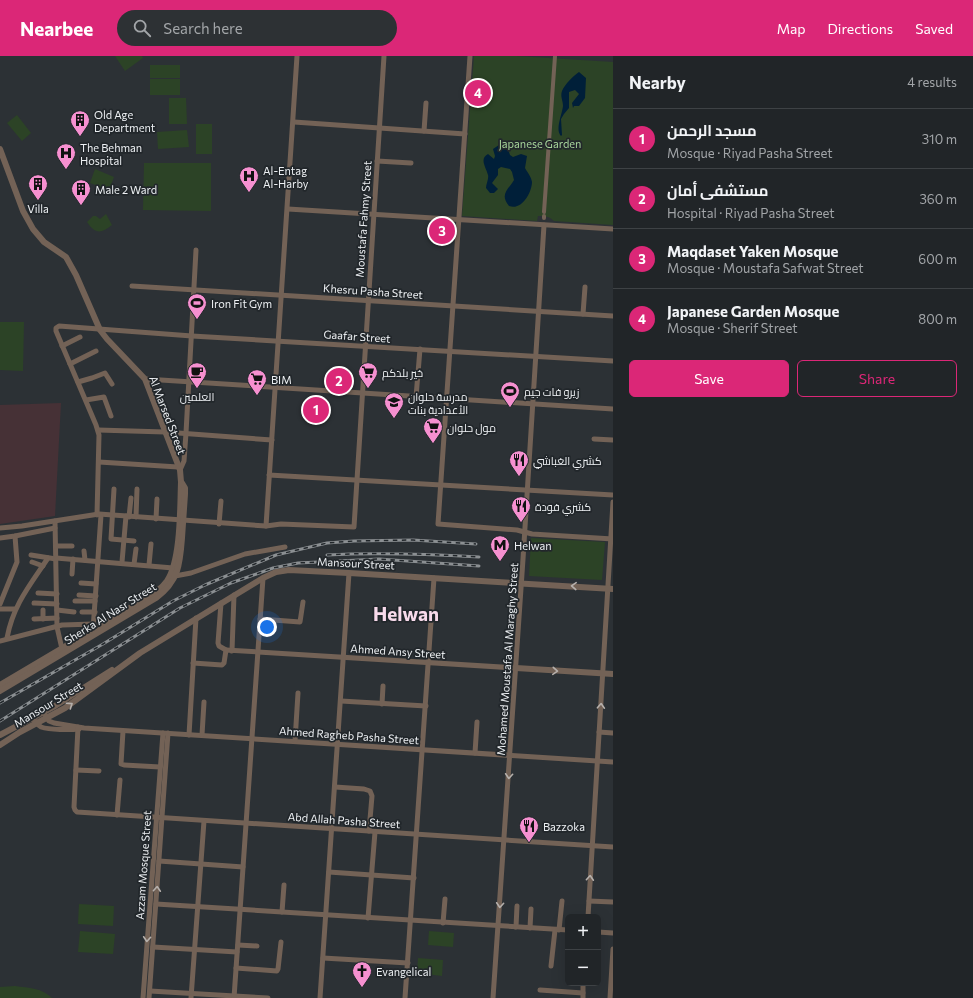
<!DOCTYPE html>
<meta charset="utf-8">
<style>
body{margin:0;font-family:Commissioner,Cairo,sans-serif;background:#2d3134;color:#f1f3f6}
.controls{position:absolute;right:12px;bottom:12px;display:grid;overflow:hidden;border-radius:6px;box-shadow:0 4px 16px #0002}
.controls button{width:36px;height:36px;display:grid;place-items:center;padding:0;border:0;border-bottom:1px solid #3e4245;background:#212528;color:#f1f3f6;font:20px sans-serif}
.you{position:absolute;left:267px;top:571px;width:14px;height:14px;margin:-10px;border:3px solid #fff;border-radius:50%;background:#1a73e8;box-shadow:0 0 0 6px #1a73e833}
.badge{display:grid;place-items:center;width:26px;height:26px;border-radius:50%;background:#db2777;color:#fff;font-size:13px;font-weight:700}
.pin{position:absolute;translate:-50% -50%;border:2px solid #fff;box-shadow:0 1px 4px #0006}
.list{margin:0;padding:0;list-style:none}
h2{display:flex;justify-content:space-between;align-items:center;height:52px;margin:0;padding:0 16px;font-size:17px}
h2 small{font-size:13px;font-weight:400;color:#a2a5a8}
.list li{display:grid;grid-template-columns:26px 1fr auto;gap:12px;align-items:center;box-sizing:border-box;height:60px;padding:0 16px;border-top:1px solid #3e4245}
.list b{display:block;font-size:15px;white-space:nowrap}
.list p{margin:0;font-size:13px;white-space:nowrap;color:#a2a5a8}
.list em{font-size:13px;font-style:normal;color:#a2a5a8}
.actions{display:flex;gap:8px;padding:12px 16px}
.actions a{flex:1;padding:9px 0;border:1px solid #db2777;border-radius:6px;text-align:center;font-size:14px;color:#db2777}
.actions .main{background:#db2777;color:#fff}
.icon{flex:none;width:22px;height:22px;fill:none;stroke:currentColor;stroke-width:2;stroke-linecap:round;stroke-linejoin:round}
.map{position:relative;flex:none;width:613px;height:942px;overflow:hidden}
header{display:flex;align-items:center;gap:24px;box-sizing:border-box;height:56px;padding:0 20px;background:#db2777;color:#fff}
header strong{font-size:19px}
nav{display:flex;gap:22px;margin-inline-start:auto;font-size:14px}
.search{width:280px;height:36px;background:#2d3134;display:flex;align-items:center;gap:10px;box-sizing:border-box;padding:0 14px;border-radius:22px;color:#a2a5a8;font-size:15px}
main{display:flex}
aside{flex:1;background:#212528}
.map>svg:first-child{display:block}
</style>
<header>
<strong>Nearbee</strong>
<div class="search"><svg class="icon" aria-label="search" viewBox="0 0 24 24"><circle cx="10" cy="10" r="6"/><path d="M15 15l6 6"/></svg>Search here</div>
<nav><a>Map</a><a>Directions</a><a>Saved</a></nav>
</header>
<main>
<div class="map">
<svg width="613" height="942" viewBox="0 0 613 942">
<rect width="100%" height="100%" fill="#2c3135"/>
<polygon fill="#463136" points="61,347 55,460 0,468 0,349"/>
<g fill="#2c4326">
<polygon points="115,0 142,0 143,2 125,15"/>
<path d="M474 0H517L613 6V169L554 165C547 159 546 161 538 160L537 165 462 160Z"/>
<rect x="150" y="9" width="30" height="13"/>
<rect x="150" y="23" width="30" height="16"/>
<polygon points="169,42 186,42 187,68 169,68"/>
<polygon points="17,59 31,77 22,85 7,67"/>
<rect x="196" y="68" width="16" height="30"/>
<polygon points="187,74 189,91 158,93 157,76"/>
<polygon points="144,107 211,107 211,155 143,154"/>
<polygon points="95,113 114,121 109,134 90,127"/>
<path d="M106 158 112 169C101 178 95 178 87 166L93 160H96L100 163Z"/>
<polygon points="0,266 24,266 23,315 0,314"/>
<polygon points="531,482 605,486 602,524 529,520"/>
<polygon points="79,848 114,850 113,870 78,868"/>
<polygon points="80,875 115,878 113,898 78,896"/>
<polygon points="429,875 454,877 453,891 428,889"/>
<polygon points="418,902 443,904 442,920 417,917"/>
<path d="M15 930C29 932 42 932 52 942H0V931Z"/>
</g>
<g fill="#001f39">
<path d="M579 16 586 22 585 42 579 50H574L573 52 572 47 579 38 575 34 569 36V52L564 58 561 63 562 79 561 80C555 73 562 59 563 50 563 45 560 40 562 35 565 28 573 20 579 16Z"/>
<path d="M499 89H504L507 90 510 99 513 101 521 98 527 100 525 112C527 116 531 120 532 126 532 136 522 155 509 150 499 138 509 133 514 124L512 116 510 113 501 111 498 113V119L492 127 498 133 494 137H490L486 132C486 128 489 123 488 119 486 111 479 103 488 98L494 103 495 100 493 93Z"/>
</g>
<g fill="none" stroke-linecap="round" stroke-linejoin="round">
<g stroke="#736256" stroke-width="4">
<polyline points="544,156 555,0"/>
<polyline points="544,162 544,160"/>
</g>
<g stroke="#736256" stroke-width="5">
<polyline points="470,0 438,468 517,474 532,478 613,483"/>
<polyline points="294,66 465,78"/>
<polyline points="424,75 426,47"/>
<polyline points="377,105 411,107"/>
<polyline points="288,153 613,173"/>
<polyline points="132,230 613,260"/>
<polyline points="583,258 585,231"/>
<polyline points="62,290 80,281"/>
<polyline points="70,308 96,295"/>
<polyline points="145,323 613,353"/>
<polyline points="78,326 92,322 105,317 112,328"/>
<polyline points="416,341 420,293"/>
<polyline points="86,344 104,341 111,360"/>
<polyline points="98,374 165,376 272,384"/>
<polyline points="594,383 613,384"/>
<polyline points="99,406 178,411"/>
<polyline points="180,414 184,405 186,377 196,194"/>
<polyline points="269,419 613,439"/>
<polyline points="114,433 111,483 134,485"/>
<polyline points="97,459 99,379 96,369 56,275 56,272 59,270 192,280 613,305"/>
<polyline points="129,461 131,442"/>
<polyline points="136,461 137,433"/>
<polyline points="156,463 157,443"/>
<polyline points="55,465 57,571 62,593"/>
<polyline points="219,468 221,445"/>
<polyline points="266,470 297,0"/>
<polyline points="0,472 22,470 99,458 266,470 281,468 354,471 384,0"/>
<polyline points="0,482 15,480 55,472"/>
<polyline points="56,490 72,490"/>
<polyline points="84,495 85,504"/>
<polyline points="31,499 56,503"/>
<polyline points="56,502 173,512"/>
<polyline points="32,506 43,510"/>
<polyline points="122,506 126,460"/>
<polyline points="134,508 136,493"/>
<polyline points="149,509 151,488"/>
<polyline points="72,518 73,503"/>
<polyline points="175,520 191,517 245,498 285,491"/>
<polyline points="81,527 96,528"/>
<polyline points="38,537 57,538"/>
<polyline points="79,539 96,540"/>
<polyline points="75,545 95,545"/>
<polyline points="34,547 57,548"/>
<polyline points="221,547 218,587 219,590 226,594"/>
<polyline points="0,548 17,506 15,480"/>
<polyline points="0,553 15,553"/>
<polyline points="57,554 74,556"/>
<polyline points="82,556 95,556"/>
<polyline points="34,563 57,562"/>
<polyline points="43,563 43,554"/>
<polyline points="260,563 300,566 303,546"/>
<polyline points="93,574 101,459"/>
<path d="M7 582C13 549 30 529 48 502"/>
<polyline points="0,585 62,569 94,568"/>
<polyline points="232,595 234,539"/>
<polyline points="193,607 222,609 224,607 226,594 516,612"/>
<polyline points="341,645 426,650"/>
<polyline points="382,648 383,630"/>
<polyline points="45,659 49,665 54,667 84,672 613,706"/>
<path d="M34 664C36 667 38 669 41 671 50 674 70 674 79 673"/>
<polyline points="78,671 74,751 75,754 77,756 613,791"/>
<polyline points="123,675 121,708 124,709 160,711"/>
<polyline points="599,676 613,677"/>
<polyline points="189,679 196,562"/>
<polyline points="202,679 204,646"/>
<polyline points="295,685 298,637"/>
<polyline points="475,697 477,666"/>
<polyline points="76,714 99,715"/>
<polyline points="335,731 364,733 370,735 372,740 369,775"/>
<polyline points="117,759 120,724"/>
<polyline points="159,805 243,811"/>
<polyline points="329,816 414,822"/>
<polyline points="589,845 613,846"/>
<polyline points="156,848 568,874"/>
<polyline points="282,856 284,829"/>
<polyline points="588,861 613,446"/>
<polyline points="368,862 375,776"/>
<polyline points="443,867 445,843"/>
<polyline points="516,871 517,850"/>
<polyline points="530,872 531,853"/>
<polyline points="559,874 562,845"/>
<polyline points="598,876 613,877"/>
<polyline points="238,889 257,890"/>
<polyline points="153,891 237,896"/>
<polyline points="323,902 408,907"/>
<polyline points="551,910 555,874"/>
<polyline points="236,912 277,915 278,913 281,886"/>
<polyline points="540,934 583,937"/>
<polyline points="150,935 268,942"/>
<polyline points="143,942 163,677"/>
<polyline points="149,942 168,677"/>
<polyline points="191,942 204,765"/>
<polyline points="234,942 263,522"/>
<polyline points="320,942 349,517"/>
<polyline points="405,942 434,522"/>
<path d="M493 942 523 503C529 391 538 280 544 169"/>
<polyline points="583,942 583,927"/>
<polyline points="610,942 613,893"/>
</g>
<g stroke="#736256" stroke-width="6">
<path d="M0 93 23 155 33 173 44 186 66 201 76 219 100 274 107 283 145 323 180 414 181 426C180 452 181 504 167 525 160 535 150 540 140 546L0 629"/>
<polyline points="516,612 613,618"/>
<path d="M0 635 156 542C179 525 180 508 182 482 183 467 184 453 185 438V432L182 427"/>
<polyline points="0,679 55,650 112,614"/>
<polyline points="0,689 20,676 65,652 140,597 263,522 276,516 289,514 349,517 613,533"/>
</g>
<defs>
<g id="rail">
<path d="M327 499C379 496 427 498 479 501"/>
<polyline points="0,647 103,588 173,545 205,529 276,499 327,487 354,485 413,484 476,488"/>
<polyline points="0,665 180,552 231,527 273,512 298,507 379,503 479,510"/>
</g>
</defs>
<use href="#rail" stroke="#8b8f92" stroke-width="3"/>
<use href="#rail" stroke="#22272b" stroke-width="1.5" stroke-dasharray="4.5" stroke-linecap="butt"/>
</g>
<defs><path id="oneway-chevron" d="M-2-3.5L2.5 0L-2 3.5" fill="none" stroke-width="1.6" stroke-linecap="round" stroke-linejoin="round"/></defs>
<g stroke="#b6b0ac">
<use href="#oneway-chevron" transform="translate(574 530) rotate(-177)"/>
<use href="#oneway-chevron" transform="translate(555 615) rotate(4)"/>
<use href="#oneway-chevron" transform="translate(70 649) rotate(-34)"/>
<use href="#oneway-chevron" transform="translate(601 650) rotate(-87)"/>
<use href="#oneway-chevron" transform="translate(509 720) rotate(94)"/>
<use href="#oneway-chevron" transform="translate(590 822) rotate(-86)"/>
<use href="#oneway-chevron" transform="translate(157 833) rotate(-86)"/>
<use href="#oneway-chevron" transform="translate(500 849) rotate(94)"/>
<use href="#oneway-chevron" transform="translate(147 883) rotate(94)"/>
</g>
<defs>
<symbol id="building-pin" viewBox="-11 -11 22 30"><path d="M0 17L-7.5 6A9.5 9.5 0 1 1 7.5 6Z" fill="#f690d0" stroke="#22272b"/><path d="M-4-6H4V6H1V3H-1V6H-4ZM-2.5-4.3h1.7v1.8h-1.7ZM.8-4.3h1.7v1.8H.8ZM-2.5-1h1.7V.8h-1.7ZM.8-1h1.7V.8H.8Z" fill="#111"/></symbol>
<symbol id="hospital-pin" viewBox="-11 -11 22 30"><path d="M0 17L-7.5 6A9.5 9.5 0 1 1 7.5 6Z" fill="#f690d0" stroke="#22272b"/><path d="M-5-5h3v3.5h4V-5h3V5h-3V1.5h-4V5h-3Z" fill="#111"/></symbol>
<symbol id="stadium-pin" viewBox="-11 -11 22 30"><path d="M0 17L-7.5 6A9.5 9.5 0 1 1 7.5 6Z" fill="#f690d0" stroke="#22272b"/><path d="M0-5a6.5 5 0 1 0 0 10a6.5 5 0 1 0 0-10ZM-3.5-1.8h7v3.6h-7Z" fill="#111"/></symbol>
<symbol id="cafe-pin" viewBox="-11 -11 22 30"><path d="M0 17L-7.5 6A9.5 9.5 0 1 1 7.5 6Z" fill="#f690d0" stroke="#22272b"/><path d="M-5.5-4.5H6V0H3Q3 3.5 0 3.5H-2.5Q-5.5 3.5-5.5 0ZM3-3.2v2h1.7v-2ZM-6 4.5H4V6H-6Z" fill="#111"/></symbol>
<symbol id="supermarket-pin" viewBox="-11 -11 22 30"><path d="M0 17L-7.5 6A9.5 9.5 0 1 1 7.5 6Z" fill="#f690d0" stroke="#22272b"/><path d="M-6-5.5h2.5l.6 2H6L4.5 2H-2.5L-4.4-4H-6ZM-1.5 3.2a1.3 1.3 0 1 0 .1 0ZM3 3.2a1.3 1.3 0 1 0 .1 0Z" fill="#111"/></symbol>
<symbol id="school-pin" viewBox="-11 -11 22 30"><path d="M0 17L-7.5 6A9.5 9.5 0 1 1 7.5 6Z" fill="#f690d0" stroke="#22272b"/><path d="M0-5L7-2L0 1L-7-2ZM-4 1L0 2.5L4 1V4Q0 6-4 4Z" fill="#111"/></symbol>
<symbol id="restaurant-pin" viewBox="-11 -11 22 30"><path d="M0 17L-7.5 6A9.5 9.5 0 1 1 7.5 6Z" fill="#f690d0" stroke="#22272b"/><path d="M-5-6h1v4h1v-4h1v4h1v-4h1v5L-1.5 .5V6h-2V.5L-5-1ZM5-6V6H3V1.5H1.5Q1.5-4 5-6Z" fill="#111"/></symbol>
<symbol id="metro-pin" viewBox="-11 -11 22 30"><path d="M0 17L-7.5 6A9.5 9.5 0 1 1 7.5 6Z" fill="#f690d0" stroke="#22272b"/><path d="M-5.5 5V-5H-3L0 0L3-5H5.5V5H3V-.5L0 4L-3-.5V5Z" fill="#111"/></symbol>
<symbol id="church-pin" viewBox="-11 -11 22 30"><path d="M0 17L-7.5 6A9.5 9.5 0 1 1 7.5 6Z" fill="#f690d0" stroke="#22272b"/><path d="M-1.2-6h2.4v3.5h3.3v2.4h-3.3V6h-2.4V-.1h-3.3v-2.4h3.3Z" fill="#111"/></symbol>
</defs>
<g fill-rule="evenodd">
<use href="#building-pin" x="69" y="53" width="22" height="30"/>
<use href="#hospital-pin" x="55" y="86" width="22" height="30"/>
<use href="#hospital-pin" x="238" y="109" width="22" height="30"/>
<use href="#building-pin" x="27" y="117" width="22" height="30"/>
<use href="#building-pin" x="70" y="122" width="22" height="30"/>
<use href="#stadium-pin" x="186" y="236" width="22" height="30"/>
<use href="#cafe-pin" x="186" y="305" width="22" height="30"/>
<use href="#supermarket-pin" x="357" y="305" width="22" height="30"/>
<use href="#supermarket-pin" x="246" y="312" width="22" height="30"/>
<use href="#stadium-pin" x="499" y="324" width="22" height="30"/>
<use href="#school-pin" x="383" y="335" width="22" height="30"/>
<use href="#supermarket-pin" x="422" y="360" width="22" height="30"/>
<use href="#restaurant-pin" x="508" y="393" width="22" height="30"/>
<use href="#restaurant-pin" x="510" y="439" width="22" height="30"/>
<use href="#metro-pin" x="489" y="478" width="22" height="30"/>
<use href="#restaurant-pin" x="518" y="759" width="22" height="30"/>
<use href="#church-pin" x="351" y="904" width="22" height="30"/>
</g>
<g text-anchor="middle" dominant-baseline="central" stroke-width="3.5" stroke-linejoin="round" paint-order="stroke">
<g font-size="11" fill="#edf0f3" stroke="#22272b" text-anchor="start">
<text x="94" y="58">Old Age<tspan x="94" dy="13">Department</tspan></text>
<text x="80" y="91">The Behman<tspan x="80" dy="13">Hospital</tspan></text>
<text x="263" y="114">Al-Entag<tspan x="263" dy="13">Al-Harby</tspan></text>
<text x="95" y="133">Male 2 Ward</text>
<text x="38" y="152" text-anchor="middle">Villa</text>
<text x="211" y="247">Iron Fit Gym</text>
<text x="382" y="316">خير بلدكم</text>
<text x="271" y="323">BIM</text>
<text x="524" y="335">زيرو فات جيم</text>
<text x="197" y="340" text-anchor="middle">العلمين</text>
<text x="408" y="340">مدرسة حلوان<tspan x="408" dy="13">الأعدادية بنات</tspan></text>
<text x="447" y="371">مول حلوان</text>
<text x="533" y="404">كشري الغباشي</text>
<text x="535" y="450">كشري فودة</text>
<text x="514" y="489">Helwan</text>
<text x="543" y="770">Bazzoka</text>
<text x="376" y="915">Evangelical</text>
</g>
<g font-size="11" fill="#a7d59a" stroke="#22272b">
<text x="540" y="87">Japanese Garden</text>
</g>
<g font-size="11" fill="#edf0f3" stroke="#22272b">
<text transform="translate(363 163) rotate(-86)">Moustafa Fahmy Street</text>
<text transform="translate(373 235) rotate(4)">Khesru Pasha Street</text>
<text transform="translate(357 280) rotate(4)">Gaafar Street</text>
<text transform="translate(168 359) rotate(69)">Al Marsed Street</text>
<text transform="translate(356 507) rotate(3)">Mansour Street</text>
<text transform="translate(110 557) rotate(-32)">Sherka Al Nasr Street</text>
<text transform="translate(398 595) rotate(4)">Ahmed Ansy Street</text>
<text transform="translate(507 603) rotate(-86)">Mohamed Moustafa Al Maraghy Street</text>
<text transform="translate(48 648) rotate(-31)">Mansour Street</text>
<text transform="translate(349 679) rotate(4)">Ahmed Ragheb Pasha Street</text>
<text transform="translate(344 764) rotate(4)">Abd Allah Pasha Street</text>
<text transform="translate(143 809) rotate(-86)">Azzam Mosque Street</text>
</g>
<g font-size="19" font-weight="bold" fill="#f8daeb" stroke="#22272b">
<text x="406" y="557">Helwan</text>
</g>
</g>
</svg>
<div class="controls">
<button>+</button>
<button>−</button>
</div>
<div class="you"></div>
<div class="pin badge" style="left:316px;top:354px">1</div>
<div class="pin badge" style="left:339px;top:325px">2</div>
<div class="pin badge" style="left:442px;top:175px">3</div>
<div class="pin badge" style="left:478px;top:37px">4</div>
</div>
<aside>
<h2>Nearby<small>4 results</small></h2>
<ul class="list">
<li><span class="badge">1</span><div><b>مسجد الرحمن</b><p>Mosque · Riyad Pasha Street</p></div><em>310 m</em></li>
<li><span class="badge">2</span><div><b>مستشفى أمان</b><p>Hospital · Riyad Pasha Street</p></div><em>360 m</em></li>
<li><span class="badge">3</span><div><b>Maqdaset Yaken Mosque</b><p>Mosque · Moustafa Safwat Street</p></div><em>600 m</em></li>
<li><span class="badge">4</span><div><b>Japanese Garden Mosque</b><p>Mosque · Sherif Street</p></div><em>800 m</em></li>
</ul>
<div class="actions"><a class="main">Save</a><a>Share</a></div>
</aside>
</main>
